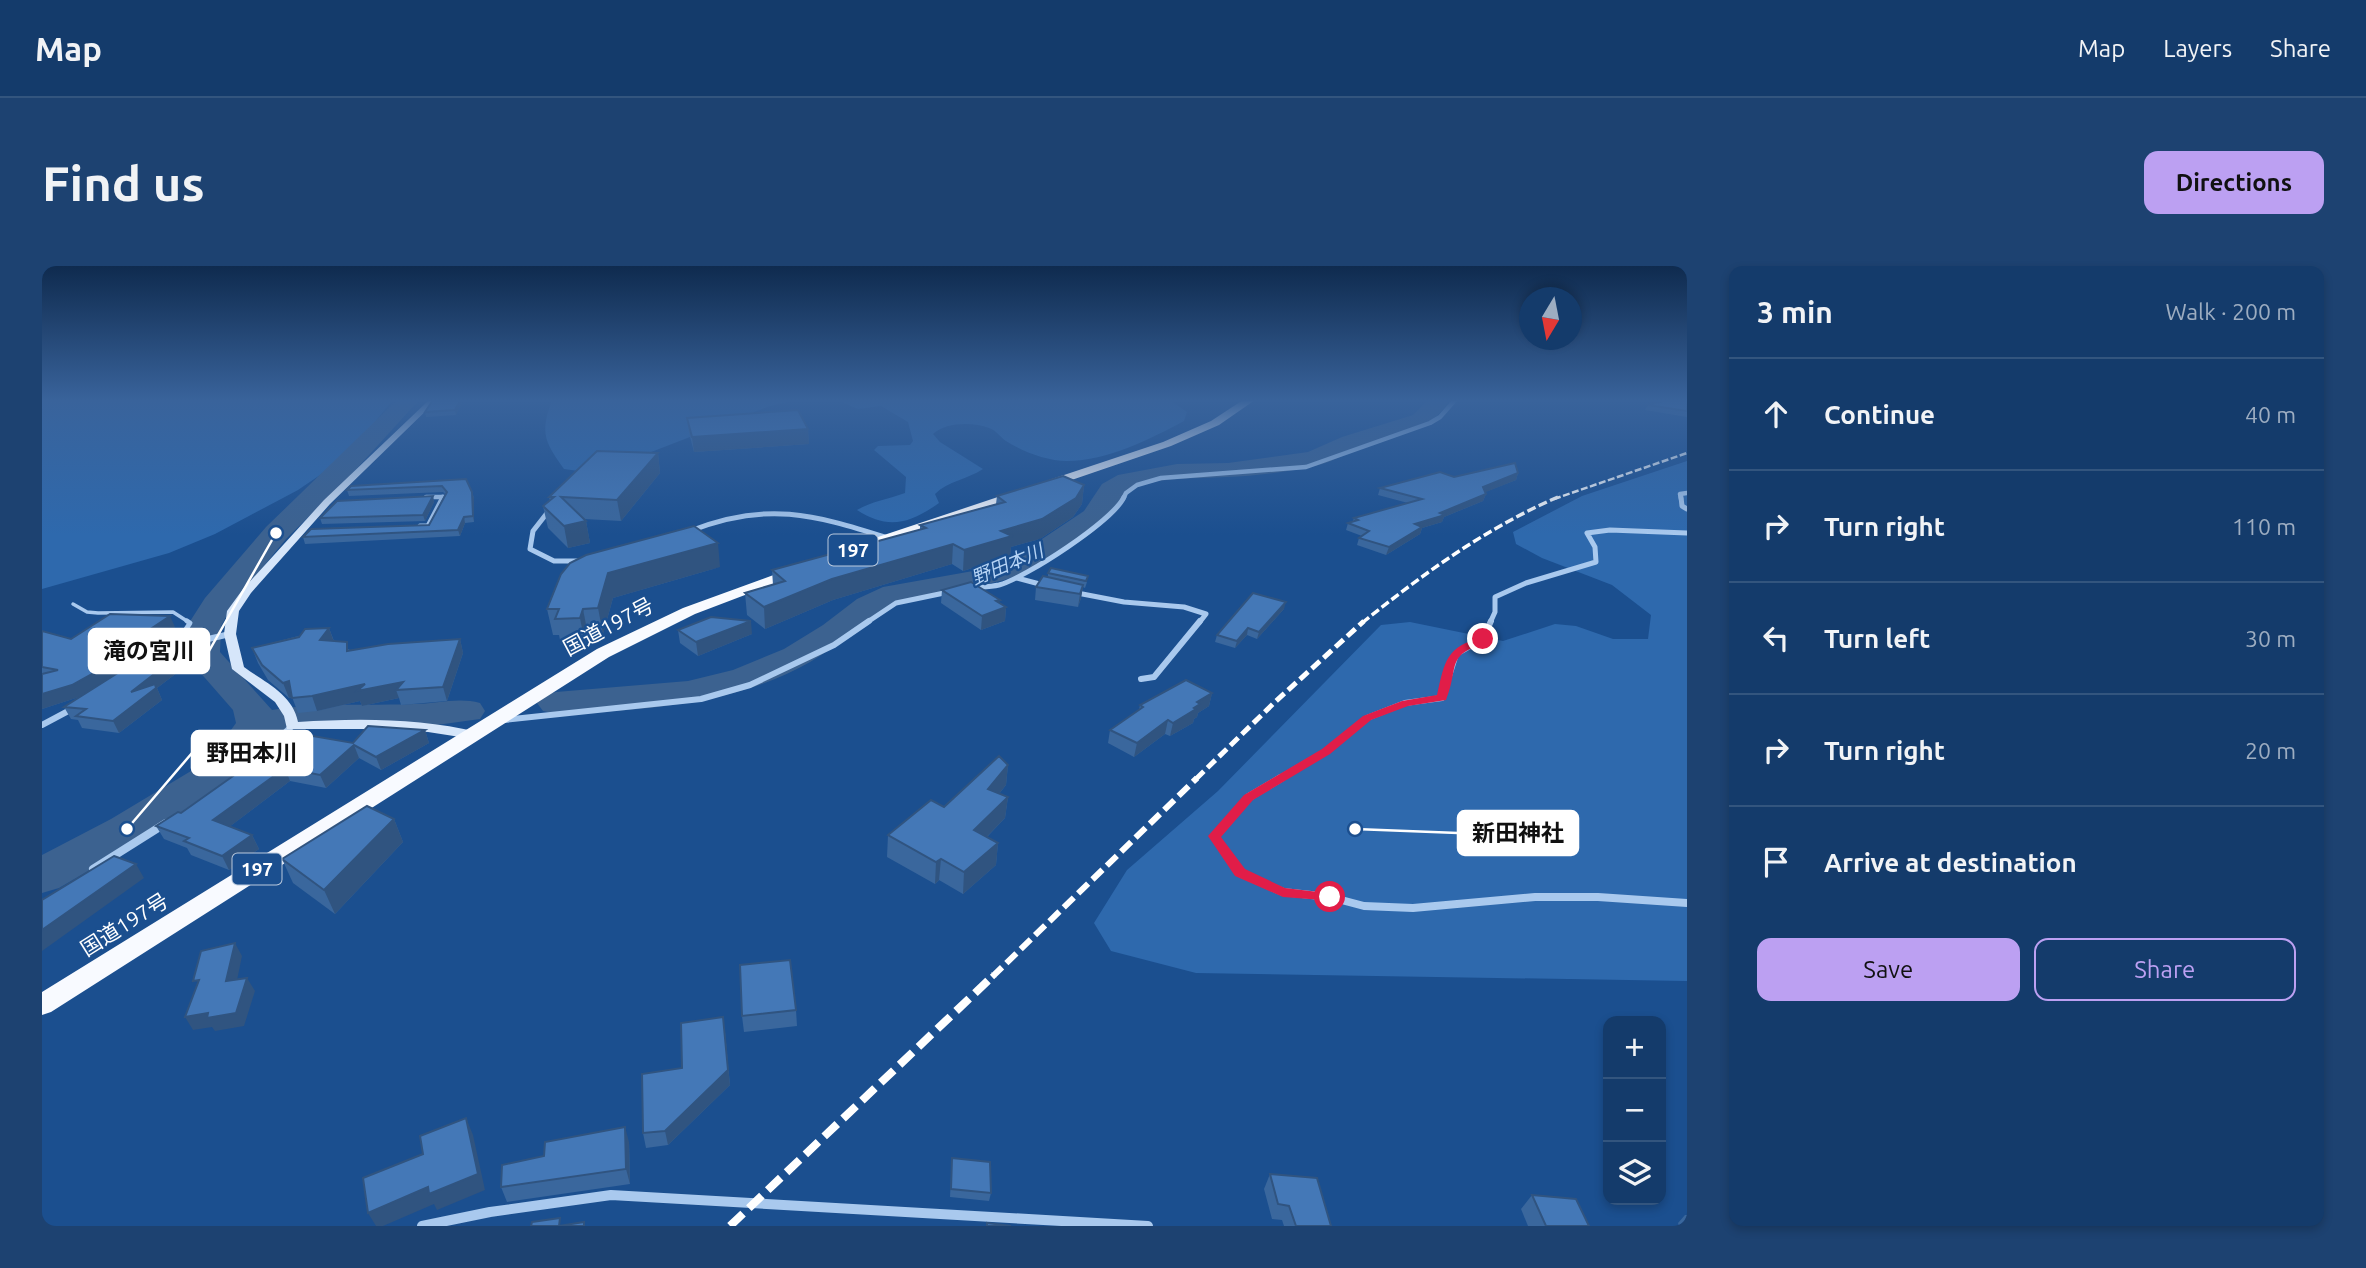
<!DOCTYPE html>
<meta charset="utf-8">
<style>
body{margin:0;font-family:Ubuntu,"Noto Sans JP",sans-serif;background:#1d4271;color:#f1f3f6}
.controls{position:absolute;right:21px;bottom:21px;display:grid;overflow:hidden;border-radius:14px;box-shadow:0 4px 10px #0003}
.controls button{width:63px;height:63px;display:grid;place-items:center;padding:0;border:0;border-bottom:2px solid #33557e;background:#143b6b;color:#f1f3f6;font:35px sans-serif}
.compass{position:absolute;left:1477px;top:21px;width:63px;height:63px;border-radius:50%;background:#143b6b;box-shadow:0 4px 10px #0003;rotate:190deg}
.stop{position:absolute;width:21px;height:21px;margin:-16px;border:5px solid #e11d48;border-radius:50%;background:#fff}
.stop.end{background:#e11d48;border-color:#fff;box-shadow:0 2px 7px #0008}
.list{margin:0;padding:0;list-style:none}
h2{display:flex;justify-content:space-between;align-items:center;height:91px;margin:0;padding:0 28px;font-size:30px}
h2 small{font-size:23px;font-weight:400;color:#9dadc1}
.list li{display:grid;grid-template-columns:46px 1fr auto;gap:21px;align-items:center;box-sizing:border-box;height:112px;padding:0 28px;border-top:2px solid #33557e}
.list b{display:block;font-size:26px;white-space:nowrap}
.list em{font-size:23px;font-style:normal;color:#9dadc1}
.actions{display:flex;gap:14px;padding:21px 28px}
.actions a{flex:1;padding:16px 0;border:2px solid #bca0f2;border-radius:14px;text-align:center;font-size:24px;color:#bca0f2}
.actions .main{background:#bca0f2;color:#111}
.icon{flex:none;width:38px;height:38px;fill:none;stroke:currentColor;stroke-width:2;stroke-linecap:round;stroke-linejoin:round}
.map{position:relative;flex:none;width:1645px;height:960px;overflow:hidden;border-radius:14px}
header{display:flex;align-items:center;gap:42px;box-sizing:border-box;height:98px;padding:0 35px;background:#143b6b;border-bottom:2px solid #33557e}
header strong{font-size:33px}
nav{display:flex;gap:38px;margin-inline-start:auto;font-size:24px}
.intro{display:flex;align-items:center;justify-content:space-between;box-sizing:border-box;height:168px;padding:0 42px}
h1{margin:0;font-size:49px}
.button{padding:18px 32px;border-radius:14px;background:#bca0f2;color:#111;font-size:24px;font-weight:700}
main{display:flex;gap:42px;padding:0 42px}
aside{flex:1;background:#143b6b;border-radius:14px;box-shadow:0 4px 10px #0003}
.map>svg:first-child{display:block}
</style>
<header>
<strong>Map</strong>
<nav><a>Map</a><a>Layers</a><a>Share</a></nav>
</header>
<div class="intro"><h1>Find us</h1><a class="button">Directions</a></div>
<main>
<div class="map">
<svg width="1645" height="960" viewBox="0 0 1645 960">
<rect width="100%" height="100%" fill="#1b4f8f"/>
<g fill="#2e69ad">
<polygon points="0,134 351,134 303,192 256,224 173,268 127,287 0,323"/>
<path d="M510 134H756L728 140 568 202 544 206 522 203C502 175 498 167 510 134Z"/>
<path d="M795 134H1128L1145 146 1142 155C1108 173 1066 195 1025 195 1005 195 981 186 964 175 958 171 954 164 947 162 931 156 904 156 891 168L898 176 941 203C926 213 906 215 893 228L897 237C867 258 846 264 815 244 830 235 847 233 863 227L864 211 832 184 836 180 868 179 871 175 866 156 839 140 816 143Z"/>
<polygon points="1645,195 1645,715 1154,707 1069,685 1052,657 1085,604 1176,525 1339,359 1368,356 1461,375 1513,358 1534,360 1571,373 1606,373 1609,349 1570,319 1500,292 1474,278 1471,266 1540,230"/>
</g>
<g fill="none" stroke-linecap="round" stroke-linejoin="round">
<g fill="#3c6290" fill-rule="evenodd">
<path d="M355 134H377L308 210 244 273 212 312 189 342 179 360 178 386 230 444C277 436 324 440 372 438 394 438 416 431 438 437L443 445 438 453 373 462 266 461 227 467 207 496 184 520 101 573 17 622 0 627V589L69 553 154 502 179 478 194 457 191 444 142 388 145 360 163 332 224 261Z"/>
<path d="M1386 134H1408C1387 165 1365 165 1332 176 1312 182 1293 196 1273 200 1244 206 1213 210 1184 211 1154 213 1123 211 1094 220 1079 225 1080 235 1071 246 1055 267 1026 283 1003 297 958 323 909 321 861 336 831 345 797 380 768 396 706 432 629 442 558 446 539 447 520 450 501 445L495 437 501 429 514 426 646 415 691 404 742 383 781 359 815 333 841 321 931 305 982 285 1042 245 1060 218 1076 209 1135 198 1186 197 1266 186 1300 171 1371 149Z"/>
</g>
<polyline stroke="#a9c9ee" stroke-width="3.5" points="31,338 45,346 56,347 131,346 148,357"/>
<polyline stroke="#a9c9ee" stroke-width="5" points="132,382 148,357 145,355"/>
<g stroke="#a9c9ee" stroke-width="4.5">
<polyline points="384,231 401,231 400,233"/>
<polyline points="1081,233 1084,227 1095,219 1119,212 1264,201 1388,157 1398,151 1413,134"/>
<polyline points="1639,233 1638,228 1645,227"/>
</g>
<g stroke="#a9c9ee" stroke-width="5">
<polyline points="1639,231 1640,240 1645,243"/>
<polyline points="509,242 491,265 488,283 512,295 540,295"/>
<polyline points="378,260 386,260 401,231"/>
<path d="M648 265C724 235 771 248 846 272"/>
<polyline points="975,312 1005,320"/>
<path d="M929 322C938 321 948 321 957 319 983 312 1071 255 1082 231"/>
<polyline points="1030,326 1082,336 1142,341 1164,348 1157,357"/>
<polyline points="824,357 854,337 907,326"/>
<polyline points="1448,357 1453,346 1453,331 1484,317 1554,296 1553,281 1545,267 1568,264 1645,267"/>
</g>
<g stroke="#a9c9ee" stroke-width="6">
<polyline points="111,391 140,379 188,368"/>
<polyline points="1099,413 1112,411 1158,355"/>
<polyline points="462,454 659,433 708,419 792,379 827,355"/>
<polyline points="0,459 30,443"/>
<polyline points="229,480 250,460"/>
<polyline points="1236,513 1284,485 1325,452 1363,437 1400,432 1414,388 1441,373 1449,355"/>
</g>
<g stroke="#a9c9ee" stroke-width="8">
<polyline points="1239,512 1207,531 1173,571 1198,607 1241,626 1288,631 1322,640 1371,642 1493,631 1556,631 1645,637"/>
<polyline points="51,603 124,557"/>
</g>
<polyline stroke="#a9c9ee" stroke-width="10" points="380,960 448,946 569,929 1106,960"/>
<path fill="#d6e6fa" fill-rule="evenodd" d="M387 134H395L288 238 209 327 197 345 194 368 202 401C222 416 251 428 256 456 315 452 378 452 436 466L438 469 431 473 386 466 340 463H245L242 450 233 436 190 403 182 368 185 345 201 323 282 234Z"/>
<g fill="#f8faff" fill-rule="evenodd">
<polygon points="1201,134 1213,134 1177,159 1129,180 822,285 812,285 810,282 812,279 1121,176 1169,155"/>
<polygon points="756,300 761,301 763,304 761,307 653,348 567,391 9,746 0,749 0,726 555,383 641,342"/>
</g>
<polyline stroke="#fff" stroke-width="2.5" stroke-dasharray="7 2.5" stroke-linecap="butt" points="1512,233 1645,187"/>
<path stroke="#fff" stroke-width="3.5" stroke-dasharray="9 3.5" stroke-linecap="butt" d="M1320 357C1381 308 1444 262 1516 231"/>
<polyline stroke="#fff" stroke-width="5" stroke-dasharray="11 5" stroke-linecap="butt" points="1154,513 1233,436 1322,355"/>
<polyline stroke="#fff" stroke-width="6" stroke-dasharray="14 6" stroke-linecap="butt" points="950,711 1155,512"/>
<polyline stroke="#fff" stroke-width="8" stroke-dasharray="18 8" stroke-linecap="butt" points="688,960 952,709"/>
</g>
<g fill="#3a679d">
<polygon points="391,134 421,134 414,149 384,151 383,146"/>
<polygon points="1645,134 1645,151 1603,144 1606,139"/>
<polygon points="645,152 766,163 767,178 652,186 647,167"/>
<polygon points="616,187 618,207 579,255 542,253 544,255 548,277 526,282 506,262 501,240 508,235 507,231"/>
<polygon points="1476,207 1474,214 1443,226 1444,228 1441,235 1402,251 1400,256 1380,262 1378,268 1344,289 1315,279 1317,272 1320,270 1304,264 1306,257 1311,255 1312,252 1366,237 1336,229 1338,222 1412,211"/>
<polygon points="424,213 430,226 432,232 432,256 423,257 418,270 263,278 261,271 387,259 403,228 401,226 307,230 305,224"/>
<polygon points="1042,219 1040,238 1031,251 998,273 969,281 968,290 921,305 910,298 791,334 723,363 705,349 703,327 731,319 730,304 878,264 878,259 954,238 955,230"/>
<polygon points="391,230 392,236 383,255 280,258 278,252"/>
<polygon points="678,301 571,332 561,368 546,369 543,378 519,379 517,369 511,369 505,343"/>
<polygon points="1006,307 1045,316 1043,322 1041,321 1039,332 1036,341 993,334 994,321 1006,311"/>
<polygon points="900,324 957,338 964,341 963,355 939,364 899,337"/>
<polygon points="1242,343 1215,373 1205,369 1193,382 1173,376 1175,369"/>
<polygon points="133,361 93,389 96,395 144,400 115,422 120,434 77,467 40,462 36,454 29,453 22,441 37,431 0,443 0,365 29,373"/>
<polygon points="287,362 292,375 308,384 418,373 421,387 405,435 359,439 357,432 320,440 318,435 275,445 256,447 250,431 247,432 226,414 216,397 210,382"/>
<polygon points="636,364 710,368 656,390 638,377"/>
<polygon points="1170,427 1167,440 1156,447 1155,451 1152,453 1151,457 1128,470 1123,468 1092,491 1066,477 1068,464 1097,444 1098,439"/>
<polygon points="383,464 387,477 339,504 317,492 284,522 248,515 187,561 210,569 217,583 187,604 149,589 145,582 122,573 114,560 139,547 256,476 311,477"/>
<polygon points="966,499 964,519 957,528 966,531 963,552 945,571 956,577 954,599 921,628 897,614 893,618 845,591 846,569 902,541"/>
<polygon points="352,553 361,576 293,648 251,617 240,593"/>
<polygon points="754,744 755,760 702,766 700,750"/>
<polygon points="683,766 688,819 626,879 604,882 601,867 640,802"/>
<polygon points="587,876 588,918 465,936 459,921"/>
<polygon points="910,892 949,927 947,935 908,931"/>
<polygon points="1228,908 1289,960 1242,960 1240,954 1230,953 1222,923"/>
<polygon points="1490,929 1547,960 1486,960 1479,943"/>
<polygon points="1643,949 1645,949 1645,960 1637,960 1636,957"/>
</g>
<g fill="#305480">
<polygon points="418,134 421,134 414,149 413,144"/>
<polygon points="766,163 767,178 652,186 650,171"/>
<polygon points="616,187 618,207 579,255 575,234"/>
<polygon points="1476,207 1474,214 1439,228 1441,221"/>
<polygon points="1042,219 1040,238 1031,251 998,273 969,281 968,290 921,305 922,284"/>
<polygon points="430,226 432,232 432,256 431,250"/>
<polygon points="1444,228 1441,235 1402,251 1400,256 1380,262 1378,268 1344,289 1347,281 1373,258"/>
<polygon points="391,230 392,236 383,255 381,249"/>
<polygon points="422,251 423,257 418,270 416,264"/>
<polygon points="544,255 548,277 526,282 522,260"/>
<polygon points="676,277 678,301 571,332 561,368 556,342 566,307"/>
<polygon points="911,278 910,298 791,334 723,363 722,341 790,313"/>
<polygon points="1041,319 1039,332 1036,341 1038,328"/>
<polygon points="958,334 957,344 964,341 963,355 939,364 940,350 954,335"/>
<polygon points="1244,336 1242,343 1215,373 1217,366"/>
<polygon points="541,343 546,369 543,378 538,352"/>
<polygon points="128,350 133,361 93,389 97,397 37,431 0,443 0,428 77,384"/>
<polygon points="709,355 710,368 656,390 654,376"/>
<polygon points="287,362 292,376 278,374"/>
<polygon points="1206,362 1205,369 1193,382 1195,375"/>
<polygon points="418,373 421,387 405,435 401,421"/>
<polygon points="138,388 144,400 115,422 120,434 77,467 71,455 89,426"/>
<polygon points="247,415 253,430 247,432 241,417"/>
<polygon points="361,416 354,424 357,432 320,440 318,435 275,445 270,430 323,418"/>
<polygon points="1170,427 1167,440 1156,447 1155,451 1152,453 1151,457 1128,470 1131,457 1155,436"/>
<polygon points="1126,454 1123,468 1092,491 1095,477"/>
<polygon points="383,464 387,477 339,504 334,491"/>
<polygon points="312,479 317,492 284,522 278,509"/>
<polygon points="966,499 964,519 944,544 946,523"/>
<polygon points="243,502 248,515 178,568 171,554"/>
<polygon points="966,531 963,552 930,586 932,564"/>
<polygon points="352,553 361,576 293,648 282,624"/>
<polygon points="210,569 217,583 187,604 180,590"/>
<polygon points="956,577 954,599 921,628 922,606"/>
<polygon points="899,593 897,614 893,618 894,596"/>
<polygon points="94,598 102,612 0,685 0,664"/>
<polygon points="193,677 200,690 192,729 184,715"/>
<polygon points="205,712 213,725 202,760 173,765 170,761 151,764 143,751"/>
<polygon points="681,751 688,819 626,879 623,865"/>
<polygon points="424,852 431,869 443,924 395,944 392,938 341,960 334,960 326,947"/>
<polygon points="583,861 587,876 588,918 584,903"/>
</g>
<g fill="#4478b7" stroke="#305480" stroke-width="2">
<polygon points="391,134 418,134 413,144 383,146"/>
<polygon points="1625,134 1645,134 1645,145 1606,139"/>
<polygon points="756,144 766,163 650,171 645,152"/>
<polygon points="555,185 616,187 575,234 519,231 544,255 522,260 501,240 512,231 507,231"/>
<polygon points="1473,197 1476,207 1441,221 1444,228 1398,247 1403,249 1373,258 1380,261 1347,281 1317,272 1327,265 1306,257 1316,254 1312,252 1380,233 1338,222 1398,206 1412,211"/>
<polygon points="1021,210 1042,219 1034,232 1000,253 959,265 970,270 922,284 911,278 790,313 722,341 703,327 743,315 730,304 884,262 878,259 963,236 955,230"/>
<polygon points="424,213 430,226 431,250 422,251 416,264 261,271 269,263 387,259 405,226 400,220 305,224 309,220"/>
<polygon points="391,230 381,249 278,252 295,235"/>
<polygon points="652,260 676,277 566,307 556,342 541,343 538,352 513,353 517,343 505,343 519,308 528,297 544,289"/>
<polygon points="1009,302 1046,310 1044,315 1006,307"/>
<polygon points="1001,310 1041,319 1038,328 994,321"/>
<polygon points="929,316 958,334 954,335 964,341 940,350 900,324"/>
<polygon points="1211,327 1244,336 1217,366 1206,362 1195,375 1175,369"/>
<polygon points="68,348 128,350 77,384 91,385 30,419 0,428 0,408 16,404 0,401 0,365 29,373"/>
<polygon points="669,351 709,355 654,376 636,364"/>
<polygon points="287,362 278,374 305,376 305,385 346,378 418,373 401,421 354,424 361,416 315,425 323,418 270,430 250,432 247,415 241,417 220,399 210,382 257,371 263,363"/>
<polygon points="109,386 138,388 89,426 113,418 114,422 71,455 34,450 44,443 22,441"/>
<polygon points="1144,414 1170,427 1155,436 1158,438 1152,442 1154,443 1131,457 1126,454 1095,477 1068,464 1101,441 1098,439"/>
<polygon points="326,460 383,464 334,491 312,479 278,509 243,502 171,554 210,569 180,590 142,575 147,572 114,560 136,546 139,547 201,503 235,473 256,476 265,469 311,477"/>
<polygon points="957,490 966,499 946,523 966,531 932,564 956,577 922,606 899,593 894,596 846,569 889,534 902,541"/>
<polygon points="325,540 352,553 282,624 240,593"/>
<polygon points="72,590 94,598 0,664 0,634"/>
<polygon points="193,677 184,715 205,712 194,747 165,752 166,747 143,751 157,714 151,715 159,685"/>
<polygon points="748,694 754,744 700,750 698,699"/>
<polygon points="681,751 686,804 623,865 601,867 600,808 640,802 639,757"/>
<polygon points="424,852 436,908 387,928 386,921 326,947 321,912 381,888 378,870"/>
<polygon points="583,861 584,903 459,921 460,899 502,890 503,876"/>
<polygon points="910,892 948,896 949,927 909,923"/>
<polygon points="1228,908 1275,912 1289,960 1254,960 1247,940 1236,938"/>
<polygon points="1490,929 1534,933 1547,960 1504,960"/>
<polygon points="518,952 517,960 542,956 542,960 489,960 490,956"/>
<polygon points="945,957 969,960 945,960"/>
</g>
<linearGradient id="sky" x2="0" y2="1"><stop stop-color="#0f2b4f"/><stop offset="0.5" stop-color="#39639b"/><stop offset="1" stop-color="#39639b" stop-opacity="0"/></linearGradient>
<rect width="1645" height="269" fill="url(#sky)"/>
<path fill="#e11d48" d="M1441 371H1445V376C1402 390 1418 400 1404 434L1366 440 1329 454 1288 488 1211 534 1179 571 1203 603 1243 622 1293 628V635L1241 631 1193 610 1166 570 1202 529 1280 483 1321 450 1360 435 1395 429C1403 394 1404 381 1441 371Z"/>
<g text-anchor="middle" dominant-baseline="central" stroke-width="5" stroke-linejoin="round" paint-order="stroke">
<g fill="#1b4f8f" stroke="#bbcadd" stroke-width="2">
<rect x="786.5" y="268.5" width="49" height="31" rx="5"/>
<rect x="190.5" y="587.5" width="49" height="31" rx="5"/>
</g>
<g font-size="19" font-weight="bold" fill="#fff">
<text x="811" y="284">197</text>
<text x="215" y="603">197</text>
</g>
<g font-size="19" font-style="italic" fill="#b5d3f5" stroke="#1b4f8f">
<text transform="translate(965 298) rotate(-23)">野田本川</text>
</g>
<g font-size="21" fill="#fff" stroke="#1b4f8f">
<text transform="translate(566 360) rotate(-28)">国道197号</text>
<text transform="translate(82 658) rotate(-32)">国道197号</text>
</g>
</g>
<path fill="none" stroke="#fff" stroke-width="2.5" d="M234 267L167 385M85 563L150 487M1313 563L1416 567"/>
<g fill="#fff" stroke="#1b4f8f" stroke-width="2.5">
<circle cx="234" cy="267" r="7"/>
<circle cx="85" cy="563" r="7"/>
<circle cx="1313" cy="563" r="7"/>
</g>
<g fill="#fff" stroke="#fff" stroke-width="2.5">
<rect x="47" y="363" width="120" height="44" rx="7"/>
<rect x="150" y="465" width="120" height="44" rx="7"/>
<rect x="1416" y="545" width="120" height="44" rx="7"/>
</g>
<g font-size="23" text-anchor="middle" font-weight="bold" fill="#111">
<text x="107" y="393">滝の宮川</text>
<text x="210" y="495">野田本川</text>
<text x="1476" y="575">新田神社</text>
</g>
</svg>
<div class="controls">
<button>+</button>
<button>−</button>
<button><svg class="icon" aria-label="layers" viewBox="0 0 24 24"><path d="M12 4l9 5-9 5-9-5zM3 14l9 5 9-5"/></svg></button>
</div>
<svg class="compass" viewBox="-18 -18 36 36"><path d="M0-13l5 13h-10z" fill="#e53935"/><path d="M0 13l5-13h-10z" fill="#9dadc1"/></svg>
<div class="stop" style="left:1288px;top:631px"></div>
<div class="stop end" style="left:1441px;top:373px"></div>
</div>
<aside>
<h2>3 min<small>Walk · 200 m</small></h2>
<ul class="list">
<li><svg class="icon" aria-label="ahead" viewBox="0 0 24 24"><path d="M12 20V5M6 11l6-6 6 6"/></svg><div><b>Continue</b></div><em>40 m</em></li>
<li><svg class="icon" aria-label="right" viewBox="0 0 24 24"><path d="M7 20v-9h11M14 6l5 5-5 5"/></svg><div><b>Turn right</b></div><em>110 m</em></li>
<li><svg class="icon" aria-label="left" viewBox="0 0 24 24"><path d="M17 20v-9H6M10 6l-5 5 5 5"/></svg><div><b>Turn left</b></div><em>30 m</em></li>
<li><svg class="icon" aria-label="right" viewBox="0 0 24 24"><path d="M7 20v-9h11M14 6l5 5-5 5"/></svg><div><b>Turn right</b></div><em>20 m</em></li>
<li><svg class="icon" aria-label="arrive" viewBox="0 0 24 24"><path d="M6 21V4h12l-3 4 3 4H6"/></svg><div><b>Arrive at destination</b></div></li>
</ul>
<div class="actions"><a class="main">Save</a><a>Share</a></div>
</aside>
</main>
